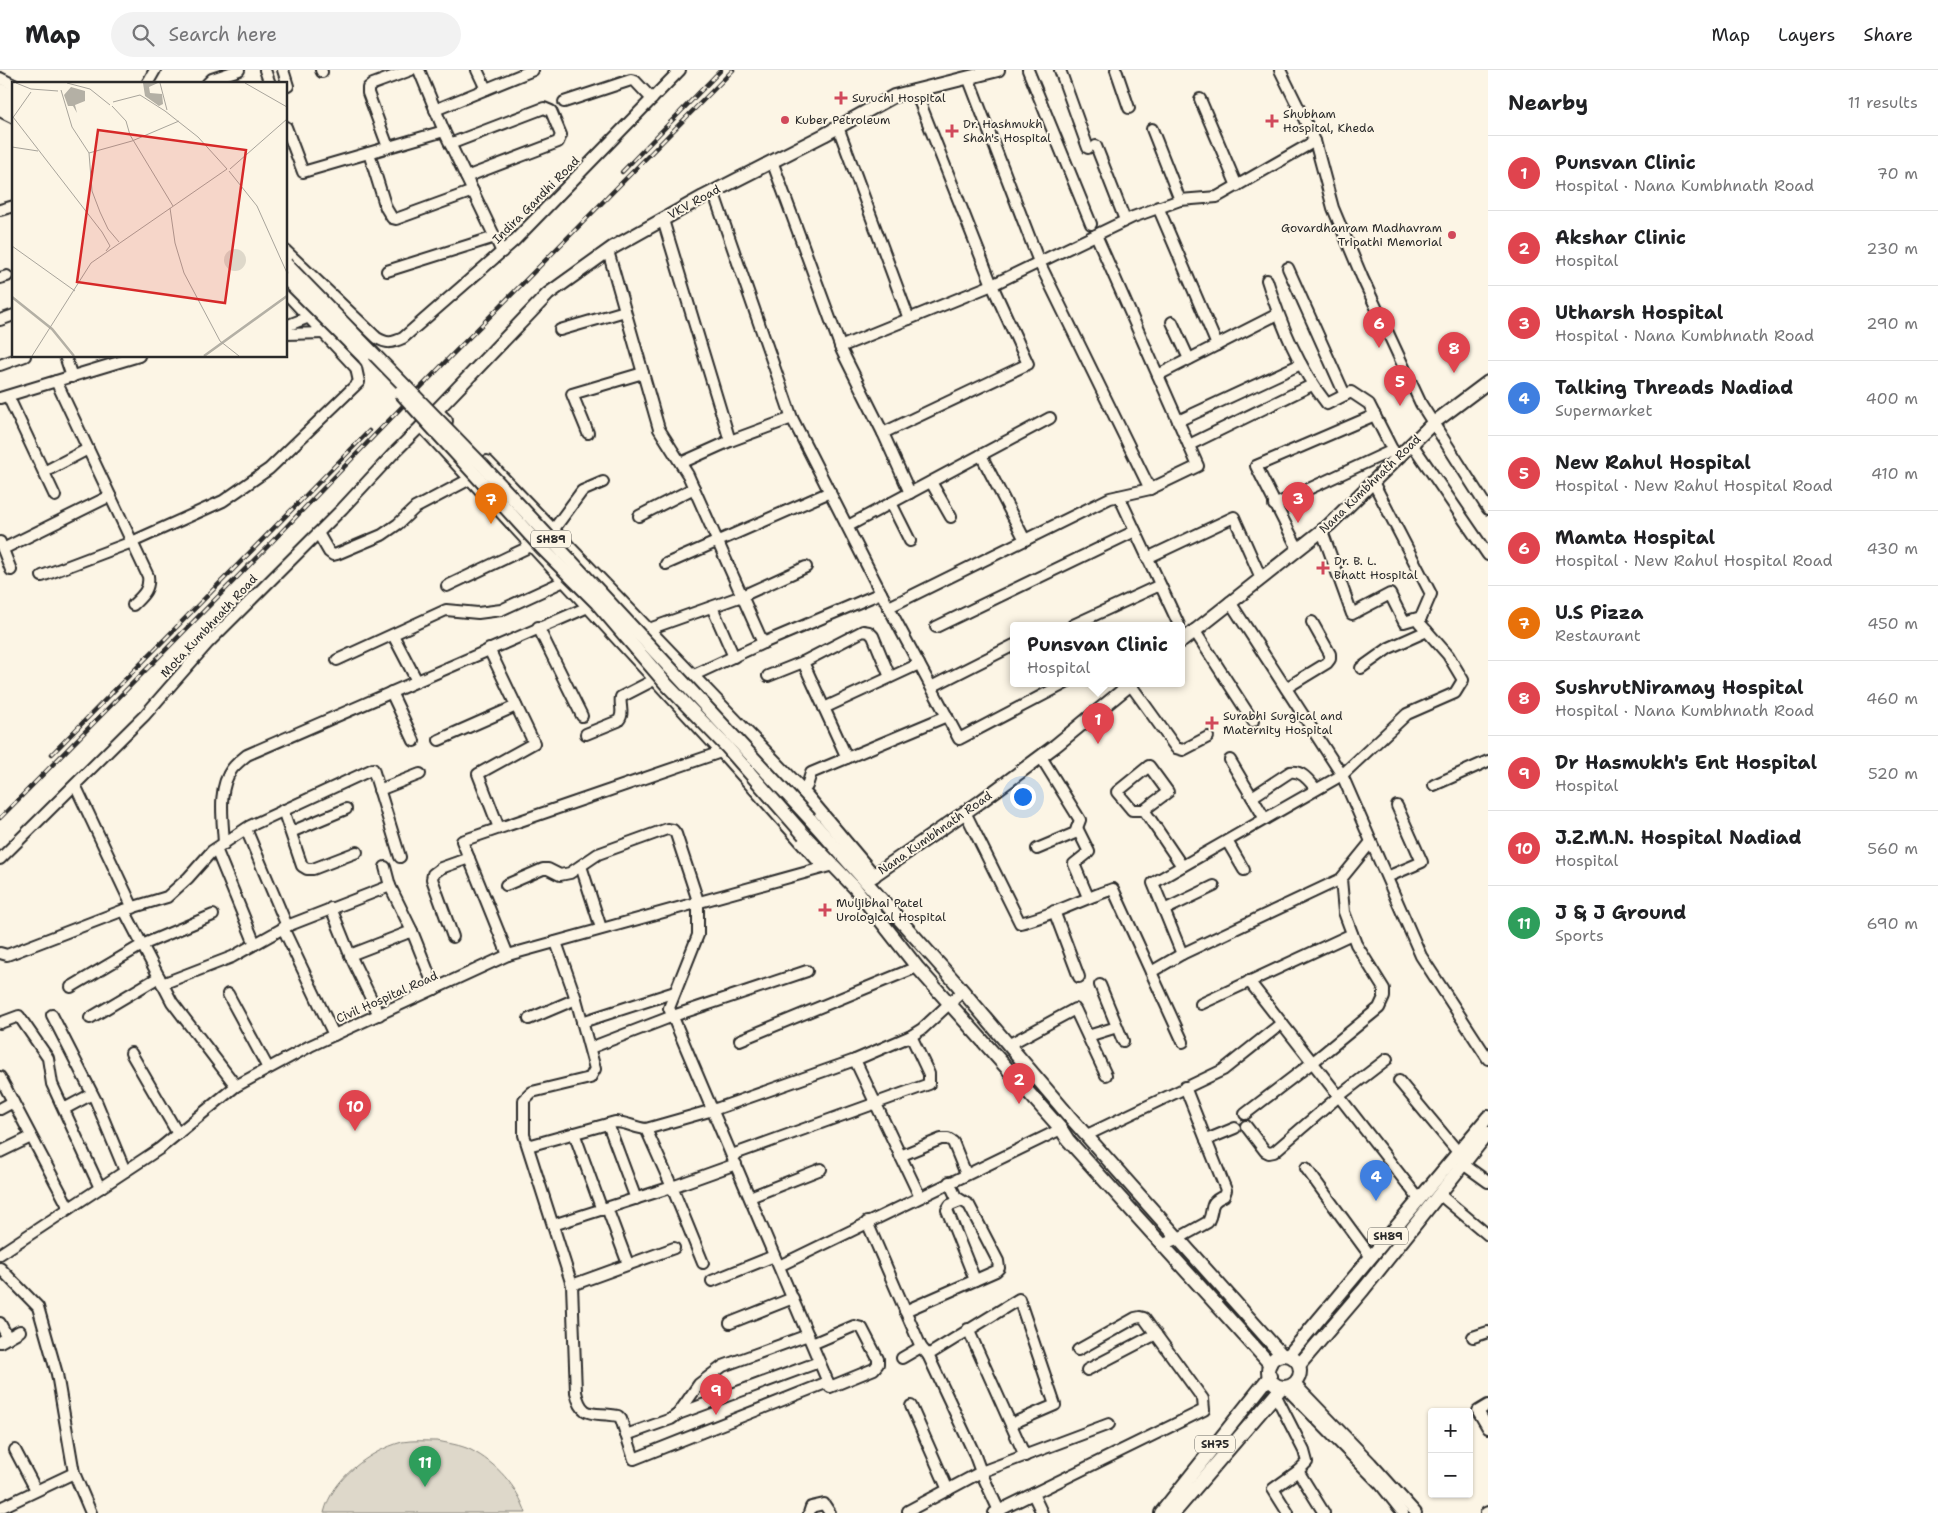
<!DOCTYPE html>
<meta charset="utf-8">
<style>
body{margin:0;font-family:"Shantell Sans",sans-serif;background:#f2f2f2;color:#202124}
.controls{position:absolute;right:15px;bottom:15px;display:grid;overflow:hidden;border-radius:5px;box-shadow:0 1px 4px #0004}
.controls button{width:45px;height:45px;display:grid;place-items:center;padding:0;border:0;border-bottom:1px solid #e0e0e0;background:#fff;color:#202124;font:25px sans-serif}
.you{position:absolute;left:1022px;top:726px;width:18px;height:18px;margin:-12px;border:4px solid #fff;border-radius:50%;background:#1a73e8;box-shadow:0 0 0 8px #1a73e833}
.badge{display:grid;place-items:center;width:32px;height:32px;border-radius:50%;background:#d1495b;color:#fff;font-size:16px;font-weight:700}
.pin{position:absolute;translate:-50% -41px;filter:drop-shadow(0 1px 2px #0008)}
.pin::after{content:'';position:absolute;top:26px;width:18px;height:15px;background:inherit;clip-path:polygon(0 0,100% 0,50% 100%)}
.popup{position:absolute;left:1010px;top:552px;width:175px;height:65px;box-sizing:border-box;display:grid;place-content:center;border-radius:5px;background:#fff;filter:drop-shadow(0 1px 4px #0005);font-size:16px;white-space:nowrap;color:#757577}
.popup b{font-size:19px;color:#202124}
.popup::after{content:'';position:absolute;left:50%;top:100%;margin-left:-10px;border:10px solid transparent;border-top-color:#fff}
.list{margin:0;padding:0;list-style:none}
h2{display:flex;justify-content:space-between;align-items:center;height:65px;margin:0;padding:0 20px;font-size:21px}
h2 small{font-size:16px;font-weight:400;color:#757577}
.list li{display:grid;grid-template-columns:32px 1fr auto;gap:15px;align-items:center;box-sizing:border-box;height:75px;padding:0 20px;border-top:1px solid #e0e0e0}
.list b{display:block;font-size:19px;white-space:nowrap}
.list p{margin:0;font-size:16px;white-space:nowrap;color:#757577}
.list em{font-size:16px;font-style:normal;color:#757577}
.icon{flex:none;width:28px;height:28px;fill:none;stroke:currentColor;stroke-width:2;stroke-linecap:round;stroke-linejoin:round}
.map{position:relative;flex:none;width:1488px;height:1443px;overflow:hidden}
header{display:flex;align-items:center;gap:30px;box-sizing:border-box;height:70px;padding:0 25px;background:#fff;border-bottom:1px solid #e0e0e0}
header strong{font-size:24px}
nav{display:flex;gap:28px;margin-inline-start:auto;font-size:18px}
.search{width:350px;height:45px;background:#f2f2f2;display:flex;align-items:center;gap:12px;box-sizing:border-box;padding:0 18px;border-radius:28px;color:#757577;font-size:19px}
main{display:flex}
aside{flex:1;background:#fff}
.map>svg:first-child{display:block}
</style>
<header>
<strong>Map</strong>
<div class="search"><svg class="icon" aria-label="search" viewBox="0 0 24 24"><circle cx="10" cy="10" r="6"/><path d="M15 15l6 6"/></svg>Search here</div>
<nav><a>Map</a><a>Layers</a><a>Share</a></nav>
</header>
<main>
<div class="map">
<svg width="1488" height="1443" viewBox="0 0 1488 1443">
<rect width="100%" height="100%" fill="#fcf5e5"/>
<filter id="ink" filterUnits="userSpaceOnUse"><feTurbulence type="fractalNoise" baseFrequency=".02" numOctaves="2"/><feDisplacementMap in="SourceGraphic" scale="10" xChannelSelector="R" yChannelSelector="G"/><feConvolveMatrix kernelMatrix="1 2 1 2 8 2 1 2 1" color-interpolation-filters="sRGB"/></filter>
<g filter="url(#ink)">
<path fill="#ded8ca" stroke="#84827a" d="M437 1371C447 1373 461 1375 471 1380 496 1393 517 1416 526 1443H324C332 1409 369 1381 402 1372 412 1370 426 1371 437 1371Z"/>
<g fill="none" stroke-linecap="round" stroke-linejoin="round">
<defs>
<g id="minor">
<polyline points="265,0 270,14"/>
<polyline points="283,0 288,16"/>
<polyline points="321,0 322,2"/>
<polyline points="419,0 444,61 502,182"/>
<polyline points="477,0 486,19"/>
<polyline points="1028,0 1091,154"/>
<polyline points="1060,0 1088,78"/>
<polyline points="1116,0 1129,38"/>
<polyline points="1280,0 1315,71 1333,138 1362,207 1421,334 1488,439"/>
<polyline points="968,7 1039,192 1150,419"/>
<polyline points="0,8 14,15"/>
<polyline points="147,14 155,0"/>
<polyline points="207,14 212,9 239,0"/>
<polyline points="1200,29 1237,116"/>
<polyline points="564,32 631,10 635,11 652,29"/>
<polyline points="435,40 533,0"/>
<polyline points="0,41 14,48"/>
<polyline points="286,57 303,102 444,61"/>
<polyline points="838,57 909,249"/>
<polyline points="1152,59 1180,130"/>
<polyline points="450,74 544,38 551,41 561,65 558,72 466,107"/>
<polyline points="1096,76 1125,150"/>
<polyline points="388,77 368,23 368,18 373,14 411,0"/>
<polyline points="369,83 386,138 392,148 396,149 473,121"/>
<polyline points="772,91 842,281 883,363 1028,294 992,215 915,20"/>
<polyline points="713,121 792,348 881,523 959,669 1066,613"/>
<polyline points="1158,137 1217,275"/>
<polyline points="0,140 14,136"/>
<polyline points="663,150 730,371"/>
<path d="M286 181 377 268C387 274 392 273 403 268L514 171 680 0"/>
<polyline points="608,181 659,359 688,405 763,573"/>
<polyline points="1288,198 1345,325"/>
<polyline points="387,201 495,167"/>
<polyline points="0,208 7,206"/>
<path d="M1267 210C1281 254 1298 297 1327 334L1351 322 1369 334 1397 389"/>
<polyline points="0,250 14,245"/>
<polyline points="1172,252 1189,289"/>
<polyline points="286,256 309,247"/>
<polyline points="560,260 625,241"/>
<polyline points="286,264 325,263"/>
<polyline points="840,277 992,215 1133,147 1180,130 1217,127 1315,71"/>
<polyline points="65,286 72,307"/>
<polyline points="0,295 25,286"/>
<polyline points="1158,305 1278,244"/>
<path d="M56 311 148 506C150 520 142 526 133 535"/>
<polyline points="8,326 55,426"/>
<polyline points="0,328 139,286"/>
<polyline points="1178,351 1301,294"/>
<polyline points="421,356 721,682 823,797"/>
<polyline points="588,363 572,324 643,303"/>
<polyline points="883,363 910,423"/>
<polyline points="1412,374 1488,485"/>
<polyline points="1189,375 1312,315"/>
<polyline points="981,385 1025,470"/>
<polyline points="681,393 730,371 792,348"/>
<polyline points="44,402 88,379"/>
<polyline points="931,412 951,447"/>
<polyline points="1119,426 1179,555"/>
<polyline points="891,433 910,471"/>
<polyline points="1274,435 1393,380"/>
<polyline points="639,446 694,418"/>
<polyline points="848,456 1050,348"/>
<polyline points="554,459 582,421 603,412"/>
<polyline points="1322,461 1352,544 1390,524 1404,552 1421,547"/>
<polyline points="318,463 329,482 333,485 337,484 382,465 398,454 415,438 470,409"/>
<polyline points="0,472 11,500"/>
<polyline points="3,479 110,426"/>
<polyline points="1298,479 1256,396 1375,345"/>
<polyline points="1147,488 1234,447 1261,508"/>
<polyline points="666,494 830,422"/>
<polyline points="42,506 132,472 223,431 269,399 359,312 356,298 286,223"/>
<polyline points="447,516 531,476"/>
<polyline points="1230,532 1342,705 1421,886 1488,989"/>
<polyline points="712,537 734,587"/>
<polyline points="889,537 1110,428 1150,419 1198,396 1096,165"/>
<polyline points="1073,555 1160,515"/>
<polyline points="538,557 582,646"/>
<polyline points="936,557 1135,461"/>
<polyline points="649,559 742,526 806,497"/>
<polyline points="1194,560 1253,651"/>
<polyline points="393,565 417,611"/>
<polyline points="489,579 534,673 478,704 499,758"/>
<polyline points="337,590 446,540 478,543 501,540 564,511"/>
<polyline points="803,592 847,688"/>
<polyline points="1361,598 1389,578 1427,561"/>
<polyline points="694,605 763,573 881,523"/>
<polyline points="768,606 803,592 863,561 869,562 873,566 890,607"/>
<polyline points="1130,614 1176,678 1183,680 1208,667"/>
<polyline points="931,617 1014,575"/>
<polyline points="1286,618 1327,593 1330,589 1330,584 1312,552"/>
<polyline points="391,622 414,671"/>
<polyline points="824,638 919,594"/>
<path d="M586 664 618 651C625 644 619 635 621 627L654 610"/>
<polyline points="439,670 516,636"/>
<polyline points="1230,690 1265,749"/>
<polyline points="75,715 133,838"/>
<polyline points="1434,715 1488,691"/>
<polyline points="800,718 807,716 811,703 947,646"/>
<polyline points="379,720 420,704"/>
<path d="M1252 727 1290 702C1302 700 1309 711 1316 719"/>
<polyline points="283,740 302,796 307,799 313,799 357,782"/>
<polyline points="1144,740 1168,722 1149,696 1117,722 1132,740 1144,740 1182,796"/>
<path d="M965 742 1020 853C1051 846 1082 829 1113 819L1183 972"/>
<polyline points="1077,758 1089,782 1074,794 1088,827"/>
<polyline points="246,759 287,856"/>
<polyline points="291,762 346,739"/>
<polyline points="1227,771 1244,800"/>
<polyline points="1371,772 1341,809 1182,884 1153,813 1342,705 1407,644 1455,623 1463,610 1448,585 1419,552 1431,524 1373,412"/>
<path d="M224 774C223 750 217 719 232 699 236 694 242 689 247 685L588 537"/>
<polyline points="216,779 255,874"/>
<polyline points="1037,779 1075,763 1080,750 1041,687"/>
<polyline points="0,789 145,645 208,573 342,439 392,385 431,346"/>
<polyline points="581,796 601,858"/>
<polyline points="385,797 390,816 412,861 435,919"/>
<polyline points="1387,807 1422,792 1397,736"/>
<polyline points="506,815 543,799 548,799 560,805 570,803 598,784 667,759 673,760 676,764 698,831 698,865 669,938 830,1317 874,1299 878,1294 878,1289 862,1258 854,1256 812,1274"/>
<polyline points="331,838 350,885 379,945"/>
<polyline points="124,840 172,932 236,1016"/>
<polyline points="1164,840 1214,816"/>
<polyline points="1054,841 1079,907"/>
<polyline points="283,858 334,965"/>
<polyline points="453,867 432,809 433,804 441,798 469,788"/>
<path d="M556 872 576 929 595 999 590 1008 532 1022 524 1030V1065L572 1215 576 1322C582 1351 595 1341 618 1346L621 1349 634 1389 828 1312"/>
<polyline points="0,883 7,885 124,840 167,827 188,808 212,781 250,756 373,699 400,787"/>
<polyline points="350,885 412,861"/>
<polyline points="508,885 462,771 721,682"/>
<polyline points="1151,902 1182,884"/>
<polyline points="1249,911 1419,1129"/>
<polyline points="162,914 232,887 287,856 390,816"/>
<polyline points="1100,915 1123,971"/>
<polyline points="71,917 142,875 213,845"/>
<polyline points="228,924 268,998"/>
<polyline points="1201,934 1352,864"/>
<polyline points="52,945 96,1031 125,1101"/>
<polyline points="90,948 159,907"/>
<polyline points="529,949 576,929"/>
<polyline points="582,952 675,922"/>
<polyline points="0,953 19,946 48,988 52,1014 100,1118"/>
<polyline points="1088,966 1117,957"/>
<polyline points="740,970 917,897"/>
<polyline points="1008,975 1075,939 1106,1005"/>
<polyline points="590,978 673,946 807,901"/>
<polyline points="131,983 178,1064"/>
<polyline points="855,990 911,966 922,959 962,922"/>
<polyline points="0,1007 69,1138"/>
<polyline points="1399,1011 1458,1082"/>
<polyline points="0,1039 13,1032"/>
<polyline points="64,1039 92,1024"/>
<polyline points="1245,1044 1313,992 1379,938 1384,927 1384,919 1356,874 1344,842 1341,809"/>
<polyline points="608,1054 636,1129"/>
<polyline points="1246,1056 1265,1081 1269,1083 1274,1082 1339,1026 1387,989"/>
<polyline points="646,1059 672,1117 703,1193"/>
<polyline points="574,1063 602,1140"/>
<polyline points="1087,1065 1223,1000 1282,953"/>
<polyline points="1206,1070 1235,1058"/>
<path d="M528 1076 615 1052C626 1052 635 1058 646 1059L713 1040 855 990 920 1127"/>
<polyline points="0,1082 31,1067"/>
<polyline points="732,1085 929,1014 929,1004 911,966"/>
<polyline points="900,1086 941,1069 948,1069 953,1072 966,1104"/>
<polyline points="1463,1094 1488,1112"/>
<polyline points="1306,1098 1371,1187"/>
<polyline points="1439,1124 1488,1165"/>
<polyline points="750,1127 821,1099"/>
<polyline points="960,1131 950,1135 947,1140 975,1210"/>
<polyline points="607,1138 628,1194"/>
<polyline points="867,1152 921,1277"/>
<polyline points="553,1155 672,1117 736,1094"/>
<path d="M1161 1175 1179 1168 1208 1152C1215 1139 1207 1133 1224 1126L1226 1120 1185 1017"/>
<polyline points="0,1184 159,1079 236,1016 310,976 508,885 833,795"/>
<polyline points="779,1196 1061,1059"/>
<polyline points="0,1198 38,1237 57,1304 74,1403 91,1443"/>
<polyline points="712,1211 774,1186"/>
<polyline points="572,1215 674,1178"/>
<polyline points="905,1241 996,1201 999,1198 998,1191 969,1135 956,1127 949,1112"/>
<polyline points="0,1253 8,1268"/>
<polyline points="730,1253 793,1228"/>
<polyline points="968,1259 1025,1386"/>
<polyline points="1473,1267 1488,1262"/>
<polyline points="0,1272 20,1261"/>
<polyline points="928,1285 974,1383 981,1402 1000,1443"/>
<polyline points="902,1288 921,1277 928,1285 1019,1229 1055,1335 1011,1354"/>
<polyline points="1087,1300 1156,1264"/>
<polyline points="1294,1313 1371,1393 1416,1443"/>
<polyline points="1285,1317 1380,1414 1403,1443"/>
<polyline points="1275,1324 1304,1381 1307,1392 1298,1401 1273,1419 1288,1443"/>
<polyline points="1488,1335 1478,1341 1488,1358"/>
<polyline points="911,1336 948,1420"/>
<polyline points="678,1344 819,1292"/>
<polyline points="626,1365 671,1349 678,1344 699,1314 723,1296 808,1265"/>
<polyline points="15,1380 36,1420"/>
<polyline points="1298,1401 1324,1443"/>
<polyline points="1033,1424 1042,1443"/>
<polyline points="0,1438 74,1403"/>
<polyline points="908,1441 981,1402 1109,1354"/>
<polyline points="809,1443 811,1437 824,1434 830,1443"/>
<polyline points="994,1443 1204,1340 1203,1329 1144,1248 1140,1247 1135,1248 1078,1280"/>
<polyline points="1486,1443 1488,1442"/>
</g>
<g id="major">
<polyline points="0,20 14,26"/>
<polyline points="0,32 14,38"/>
<polyline points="446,351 436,341 548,224 612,178 703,127 824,65 894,26 998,0"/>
<polyline points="487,392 800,718 874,806"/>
<polyline points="1182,571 1329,455 1432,354 1488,312"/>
<polyline points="810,749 956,913 1069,1046 1282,1285"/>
<polyline points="804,765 855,818 917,897 1061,1059 1068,1070 1270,1294"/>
<polyline points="867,810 980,732 1055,676 1132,613"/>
<circle cx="1284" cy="1301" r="16"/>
<polyline points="1289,1285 1488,1047"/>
<polyline points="1300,1294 1363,1220 1488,1063"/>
<polyline points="1161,1443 1270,1306"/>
<polyline points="1174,1443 1282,1317"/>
</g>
</defs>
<use href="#minor" stroke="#2b2b2b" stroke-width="14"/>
<use href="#major" stroke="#2b2b2b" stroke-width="16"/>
<use href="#minor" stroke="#fcf5e5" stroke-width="10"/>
<use href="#major" stroke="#fcf5e5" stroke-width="12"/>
<defs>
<g id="rail">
<polyline points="622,102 721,0"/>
<polyline points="52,684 369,361"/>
<polyline points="0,748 266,478 448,289 733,0"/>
</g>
</defs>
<use href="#rail" stroke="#2b2b2b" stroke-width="4.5"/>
<use href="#rail" stroke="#fcf5e5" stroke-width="2.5" stroke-dasharray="8" stroke-linecap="butt"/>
<defs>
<g id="major-bridge">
<polyline points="286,194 482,395 810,749"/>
<polyline points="286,209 364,287"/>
<polyline points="400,322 542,478 597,533 667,615 727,677 804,765"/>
</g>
</defs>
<use href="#major-bridge" stroke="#2b2b2b" stroke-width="16" stroke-linecap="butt"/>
<use href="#major-bridge" stroke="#fcf5e5" stroke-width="12"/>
</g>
</g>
<g fill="#d1495b" stroke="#fcf5e5" stroke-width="2">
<path d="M838.5 20.5h5v5h5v5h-5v5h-5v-5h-5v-5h5z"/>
<circle cx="785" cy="50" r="5"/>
<path d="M1269.5 43.5h5v5h5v5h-5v5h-5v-5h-5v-5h5z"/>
<path d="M949.5 53.5h5v5h5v5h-5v5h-5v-5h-5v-5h5z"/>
<circle cx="1452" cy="165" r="5"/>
<path d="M1320.5 490.5h5v5h5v5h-5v5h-5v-5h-5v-5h5z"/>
<path d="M1209.5 645.5h5v5h5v5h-5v5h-5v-5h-5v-5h5z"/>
<path d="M822.5 832.5h5v5h5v5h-5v5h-5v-5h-5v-5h5z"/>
</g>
<g text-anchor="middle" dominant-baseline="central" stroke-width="4" stroke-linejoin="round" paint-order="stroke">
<g fill="#fcf5e5" stroke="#6a6863" stroke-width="1">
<rect x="531" y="460.5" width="40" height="17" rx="4"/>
<rect x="1368" y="1157.5" width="40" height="17" rx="4"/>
<rect x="1195" y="1365.5" width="40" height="17" rx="4"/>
</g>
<g font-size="11" font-weight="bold" fill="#2b2b2b">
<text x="551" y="469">SH89</text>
<text x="1388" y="1166">SH89</text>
<text x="1215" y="1374">SH75</text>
</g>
<g font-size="12" fill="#2b2b2b" stroke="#fcf5e5" text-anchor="start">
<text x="852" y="28">Suruchi Hospital</text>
<text x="1283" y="44">Shubham<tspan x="1283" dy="14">Hospital, Kheda</tspan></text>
<text x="795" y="50">Kuber Petroleum</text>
<text x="963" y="54">Dr. Hashmukh<tspan x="963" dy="14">Shah's Hospital</tspan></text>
<text x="1442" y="158" text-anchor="end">Govardhanram Madhavram<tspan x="1442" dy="14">Tripathi Memorial</tspan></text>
<text x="1334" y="491">Dr. B. L.<tspan x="1334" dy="14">Bhatt Hospital</tspan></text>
<text x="1223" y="646">Surabhi Surgical and<tspan x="1223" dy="14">Maternity Hospital</tspan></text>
<text x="836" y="833">Muljibhai Patel<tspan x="836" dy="14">Urological Hospital</tspan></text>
</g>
<g font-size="12" fill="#2b2b2b" stroke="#fcf5e5">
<text transform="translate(536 130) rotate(-45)">Indira Gandhi Road</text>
<text transform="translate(694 132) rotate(-29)">VKV Road</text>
<text transform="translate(1370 414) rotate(-44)">Nana Kumbhnath Road</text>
<text transform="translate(209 556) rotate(-47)">Mota Kumbhnath Road</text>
<text transform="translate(935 763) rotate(-35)">Nana Kumbhnath Road</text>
<text transform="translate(387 927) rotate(-24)">Civil Hospital Road</text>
</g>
</g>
<g transform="translate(12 12)">
<rect width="275" height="275" fill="#fcf5e5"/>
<path d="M212 178a11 11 0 1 1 22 0a11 11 0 1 1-22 0Z" fill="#ded8ca"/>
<path d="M131 1H146L137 5 138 11 150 12 151 22 147 24 133 14ZM59 5 73 9V19L63 23 65 31 61 24H56L52 13Z" fill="#b4b0a5"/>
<path fill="none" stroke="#b4b0a5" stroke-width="2.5" d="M0 215 40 247 62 274M192 274 275 214"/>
<path fill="none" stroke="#a8a49b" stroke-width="1" d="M4 1 19 7 46 9M55 1 78 7 98 23M148 1 155 28M233 1 275 25M49 8 60 45 77 71 80 109 88 130 96 147 107 160M101 20 128 13 153 29M100 24 114 39 118 53 161 124M153 29 186 55 215 87M1 35 90 150 98 164 94 169M0 37 19 10M0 65 26 69M77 71 120 59 167 39M218 87 275 37M217 89 245 124 275 191M158 126 163 161 172 191 208 259 227 274M0 164 63 209M20 274 79 181 215 87"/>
<path fill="#d62828" fill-opacity="0.15" stroke="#d62828" stroke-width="2.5" d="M86 48 234 68 213 221 65 200Z"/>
<rect width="275" height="275" fill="none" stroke="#2b2b2b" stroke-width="2.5"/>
</g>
</svg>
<div class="controls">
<button>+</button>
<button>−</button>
</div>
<div class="you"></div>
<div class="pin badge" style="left:1098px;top:674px;background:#e0444e">1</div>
<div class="popup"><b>Punsvan Clinic</b>Hospital</div>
<div class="pin badge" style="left:1019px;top:1034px;background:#e0444e">2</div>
<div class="pin badge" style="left:1298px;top:453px;background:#e0444e">3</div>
<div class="pin badge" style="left:1376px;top:1131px;background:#3f7fe0">4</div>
<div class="pin badge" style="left:1400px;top:336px;background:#e0444e">5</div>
<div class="pin badge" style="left:1379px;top:278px;background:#e0444e">6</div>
<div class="pin badge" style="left:491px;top:454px;background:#e8710a">7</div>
<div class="pin badge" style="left:1454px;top:303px;background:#e0444e">8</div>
<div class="pin badge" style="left:716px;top:1345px;background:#e0444e">9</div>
<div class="pin badge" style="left:355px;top:1061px;background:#e0444e">10</div>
<div class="pin badge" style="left:425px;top:1417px;background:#2e9e5b">11</div>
</div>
<aside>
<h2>Nearby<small>11 results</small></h2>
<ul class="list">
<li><span class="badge" style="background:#e0444e">1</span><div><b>Punsvan Clinic</b><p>Hospital · Nana Kumbhnath Road</p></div><em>70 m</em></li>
<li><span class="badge" style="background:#e0444e">2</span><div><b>Akshar Clinic</b><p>Hospital</p></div><em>230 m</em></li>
<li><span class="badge" style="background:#e0444e">3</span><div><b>Utharsh Hospital</b><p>Hospital · Nana Kumbhnath Road</p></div><em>290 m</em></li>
<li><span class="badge" style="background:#3f7fe0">4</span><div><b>Talking Threads Nadiad</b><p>Supermarket</p></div><em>400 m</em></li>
<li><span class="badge" style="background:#e0444e">5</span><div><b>New Rahul Hospital</b><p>Hospital · New Rahul Hospital Road</p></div><em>410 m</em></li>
<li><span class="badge" style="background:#e0444e">6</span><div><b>Mamta Hospital</b><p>Hospital · New Rahul Hospital Road</p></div><em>430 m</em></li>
<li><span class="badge" style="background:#e8710a">7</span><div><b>U.S Pizza</b><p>Restaurant</p></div><em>450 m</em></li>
<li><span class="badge" style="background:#e0444e">8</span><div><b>SushrutNiramay Hospital</b><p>Hospital · Nana Kumbhnath Road</p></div><em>460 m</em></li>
<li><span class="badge" style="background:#e0444e">9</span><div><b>Dr Hasmukh's Ent Hospital</b><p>Hospital</p></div><em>520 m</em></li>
<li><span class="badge" style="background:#e0444e">10</span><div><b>J.Z.M.N. Hospital Nadiad</b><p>Hospital</p></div><em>560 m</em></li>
<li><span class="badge" style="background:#2e9e5b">11</span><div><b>J &amp; J Ground</b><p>Sports</p></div><em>690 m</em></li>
</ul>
</aside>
</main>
